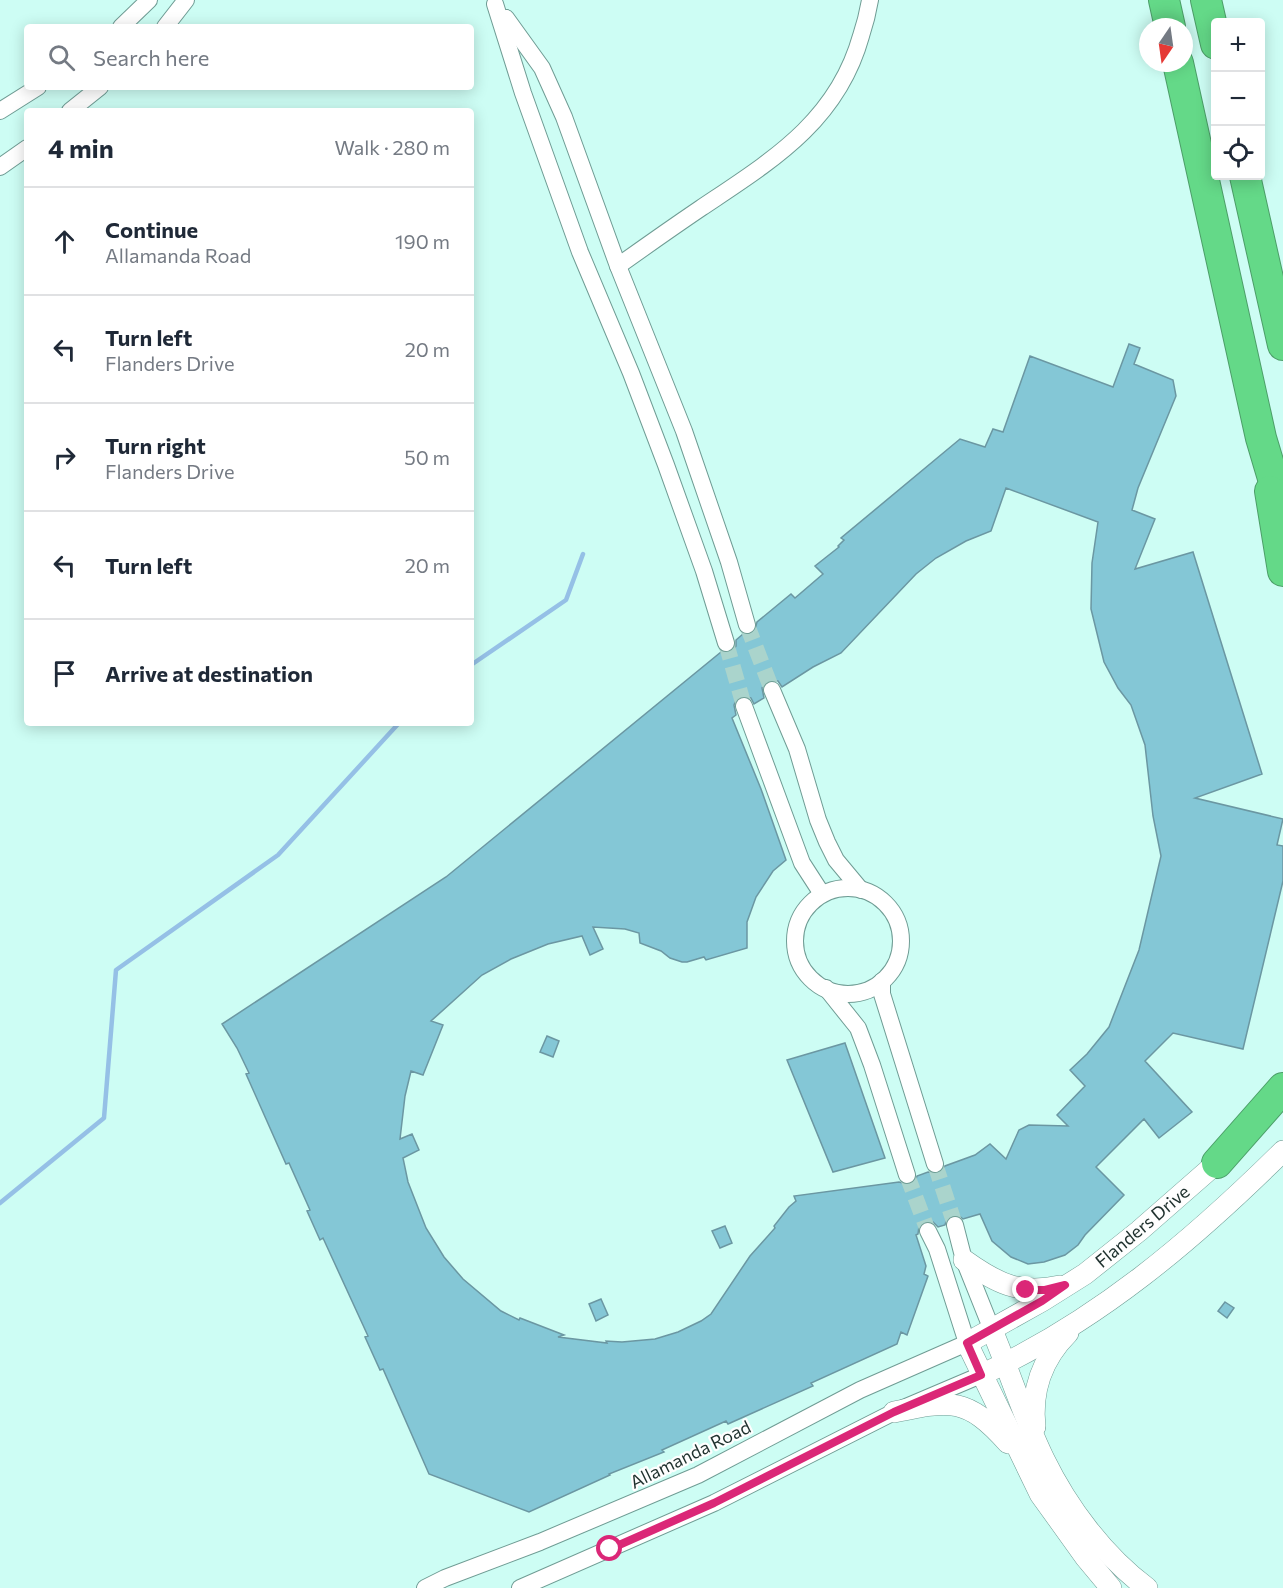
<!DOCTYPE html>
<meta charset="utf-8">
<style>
body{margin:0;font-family:Commissioner,sans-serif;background:#f2f2f3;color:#1f2937}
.controls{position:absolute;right:18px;top:18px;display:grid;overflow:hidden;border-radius:6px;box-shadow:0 3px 15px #0003}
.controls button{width:54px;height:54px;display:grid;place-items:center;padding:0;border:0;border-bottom:2px solid #e0e1e3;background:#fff;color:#1f2937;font:30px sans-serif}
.compass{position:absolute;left:1139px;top:18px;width:54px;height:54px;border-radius:50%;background:#fff;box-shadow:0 3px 15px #0003;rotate:193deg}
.stop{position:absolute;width:18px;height:18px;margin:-14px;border:4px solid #db2777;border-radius:50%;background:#fff}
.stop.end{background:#db2777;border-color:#fff;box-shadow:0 2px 6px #0008}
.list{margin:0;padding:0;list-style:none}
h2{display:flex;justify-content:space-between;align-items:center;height:78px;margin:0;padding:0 24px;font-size:26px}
h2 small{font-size:20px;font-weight:400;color:#747a83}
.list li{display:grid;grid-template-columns:39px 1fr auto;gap:18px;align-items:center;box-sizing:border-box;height:108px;padding:0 24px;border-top:2px solid #e0e1e3}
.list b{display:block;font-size:22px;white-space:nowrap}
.list p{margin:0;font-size:20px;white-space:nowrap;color:#747a83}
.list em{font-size:20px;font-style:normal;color:#747a83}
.icon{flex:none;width:33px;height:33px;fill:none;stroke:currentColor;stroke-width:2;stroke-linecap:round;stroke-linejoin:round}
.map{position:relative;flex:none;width:1283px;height:1588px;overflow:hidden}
.search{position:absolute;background:#fff;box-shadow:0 3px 15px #0003;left:24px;top:24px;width:450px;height:66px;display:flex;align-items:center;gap:15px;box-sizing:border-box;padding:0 21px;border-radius:6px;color:#747a83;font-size:22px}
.panel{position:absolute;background:#fff;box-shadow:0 3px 15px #0003;left:24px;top:108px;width:450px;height:618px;border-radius:6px}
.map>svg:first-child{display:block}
</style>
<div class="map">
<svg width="1283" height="1588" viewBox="0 0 1283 1588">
<rect width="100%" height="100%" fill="#cdfdf4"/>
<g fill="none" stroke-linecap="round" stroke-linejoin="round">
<g stroke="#95c0e6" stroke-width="4.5">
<polyline points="471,665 566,600 583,554"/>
<polyline points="0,1203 104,1118 116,970 278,855 399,723"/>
</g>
</g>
<g fill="#84c7d6" stroke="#6b97a2" stroke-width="1.5" fill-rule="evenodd">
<path d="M1129 344 1140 348 1134 364 1173 380 1176 396 1138 488 1132 510 1155 519 1135 569 1193 552 1262 774 1195 798 1283 819 1277 845 1283 846V881L1243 1049 1173 1033 1145 1061 1192 1112 1159 1138 1144 1119 1096 1167 1124 1195 1085 1235 1078 1245 1065 1255 1044 1262 1028 1264 1011 1257 992 1241 980 1214 963 1219 958 1215H952L947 1218 945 1225 938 1227 933 1222H923L919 1226 918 1234 916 1235 926 1266 924 1274 928 1276 907 1335 901 1332 897 1344 811 1383 813 1386 728 1424 726 1421 662 1450 664 1452 609 1474 610 1475 529 1512 429 1474 383 1369 380 1370 365 1337 368 1336 323 1238 320 1240 307 1211 310 1210 289 1163 286 1164 246 1074 249 1073 237 1048 222 1024 446 877 721 652 728 653 733 651 736 646V640L743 634 749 635 754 633 757 622 791 594 795 598 823 574 815 566 839 547 838 546 844 540 841 538 960 439 985 447 993 429 1003 432 1030 356 1113 387ZM1006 488 1098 522 1092 563 1091 609 1104 662 1118 688 1131 705 1145 745 1153 816 1161 856 1139 950 1109 1027 1087 1054 1070 1070 1085 1086 1057 1115 1068 1126 1029 1125 1019 1130 1006 1159 990 1144 975 1155 945 1166 939 1174 928 1172 917 1176 915 1182 910 1185 899 1182 794 1196 796 1201 789 1207 774 1226 775 1228 750 1256 711 1314 701 1321 678 1332 655 1339 622 1342 606 1341 607 1343 558 1337 564 1335 520 1318 519 1320 501 1311 463 1279 444 1257 426 1228 408 1182 403 1158 419 1150 412 1134 400 1139 405 1096 411 1071 423 1075 443 1025 431 1021 482 975 511 959 548 944 582 936 590 955 603 949 593 927 625 929 639 933 640 943 661 951 670 958 682 962H687L704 957 706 960 747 948V922L756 897 773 871 786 860 761 789 732 718 736 715 734 705 736 700 741 696H746L751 698 754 704 764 698 762 688 767 681H778L782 687 813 667 841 653 916 574 936 558 966 541 991 531Z"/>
<polygon points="547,1036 559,1041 553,1057 540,1052"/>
<polygon points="845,1043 885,1158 833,1172 787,1060"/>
<polygon points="725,1226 732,1243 720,1248 712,1231"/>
<polygon points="601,1299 608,1315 596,1321 589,1304"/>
<polygon points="1225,1302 1234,1308 1227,1318 1218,1311"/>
</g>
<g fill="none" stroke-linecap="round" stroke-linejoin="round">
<g stroke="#aad4cc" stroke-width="16" stroke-dasharray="16 8" stroke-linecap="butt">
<polyline points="747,625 772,690"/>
<polyline points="726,643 744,706"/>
<polyline points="935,1164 955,1225"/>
<polyline points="907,1175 928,1231"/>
</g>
<defs>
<g id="minor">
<polyline points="495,4 523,93 580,252 631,373 666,465 704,571 726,643"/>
<polyline points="506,18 542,68 564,117 618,266 684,431 729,562 747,625"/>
<polyline points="121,27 149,0"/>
<polyline points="165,27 186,0"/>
<polyline points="0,111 38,87"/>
<polyline points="70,111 100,87"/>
<polyline points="0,167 27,148"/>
<path d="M618 266C646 246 673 227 701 208 771 161 837 122 861 36 865 24 868 12 870 0"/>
<polyline points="772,690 797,749 818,820 827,842 836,860 861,890"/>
<polyline points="744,706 802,863 822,894"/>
<circle cx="848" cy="941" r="53"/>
<polyline points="882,981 882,994 935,1164"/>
<polyline points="826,988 858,1028 872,1065 907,1175"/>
<polyline points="955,1225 964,1260 992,1330"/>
<polyline points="425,1588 445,1578 540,1542 698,1475 860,1390 967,1343 937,1249 928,1231"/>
<polyline points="520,1588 714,1503 894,1412 981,1375"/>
</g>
<g id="tertiary">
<path d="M964 1260C996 1283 1019 1295 1060 1286"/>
<path d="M992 1330C1010 1373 1024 1418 1044 1459 1068 1508 1104 1556 1147 1588"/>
<path d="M981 1375C1098 1321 1192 1241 1283 1151"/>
<path d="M894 1412C951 1400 967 1397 1008 1443"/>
<path d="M1035 1427C1031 1391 1042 1359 1068 1333"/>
<polyline points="1111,1588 1086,1558 1040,1494 967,1343 1042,1301 1085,1274 1139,1231 1227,1154"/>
</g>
<g id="motorway">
<polyline points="1164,0 1170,27"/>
<polyline points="1206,0 1216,44"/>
<polyline points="1178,63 1261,438 1283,512"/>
<polyline points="1245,176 1283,345"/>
<polyline points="1270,491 1283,571"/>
<polyline points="1217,1163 1283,1088"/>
</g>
</defs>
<use href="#minor" stroke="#6f9c94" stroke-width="18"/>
<use href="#tertiary" stroke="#6f9c94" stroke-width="22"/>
<use href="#motorway" stroke="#4c9e68" stroke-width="32"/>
<use href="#minor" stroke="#fff" stroke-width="16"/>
<use href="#tertiary" stroke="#fff" stroke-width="21"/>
<use href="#motorway" stroke="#64d988" stroke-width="30"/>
</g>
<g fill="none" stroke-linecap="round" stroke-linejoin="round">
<polyline stroke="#db2777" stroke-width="8" points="610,1549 714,1503 894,1412 981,1375 967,1343 1042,1301 1065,1285 1045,1290 1026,1290"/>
</g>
<g text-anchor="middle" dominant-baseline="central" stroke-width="4.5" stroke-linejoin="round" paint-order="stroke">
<g font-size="18" fill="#1e302d" stroke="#fefefe">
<text transform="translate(1142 1226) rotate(-40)">Flanders Drive</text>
<text transform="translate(690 1454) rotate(-26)">Allamanda Road</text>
</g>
</g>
</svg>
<div class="controls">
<button>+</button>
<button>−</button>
<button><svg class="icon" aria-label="locate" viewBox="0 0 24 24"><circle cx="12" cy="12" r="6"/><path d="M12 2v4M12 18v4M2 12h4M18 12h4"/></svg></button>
</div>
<svg class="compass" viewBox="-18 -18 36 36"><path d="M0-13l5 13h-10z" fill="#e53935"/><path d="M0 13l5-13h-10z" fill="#747a83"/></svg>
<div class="stop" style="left:610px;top:1549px"></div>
<div class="stop end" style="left:1026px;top:1290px"></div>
<div class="search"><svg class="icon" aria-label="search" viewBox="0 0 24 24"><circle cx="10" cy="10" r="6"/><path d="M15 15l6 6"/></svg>Search here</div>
<section class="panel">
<h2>4 min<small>Walk · 280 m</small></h2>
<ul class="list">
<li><svg class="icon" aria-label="ahead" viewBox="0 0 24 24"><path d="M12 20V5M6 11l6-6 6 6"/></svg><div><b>Continue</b><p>Allamanda Road</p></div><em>190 m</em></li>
<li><svg class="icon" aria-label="left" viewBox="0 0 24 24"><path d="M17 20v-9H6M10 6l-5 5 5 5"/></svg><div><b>Turn left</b><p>Flanders Drive</p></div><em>20 m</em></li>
<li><svg class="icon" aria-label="right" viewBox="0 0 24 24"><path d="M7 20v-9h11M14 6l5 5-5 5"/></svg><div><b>Turn right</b><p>Flanders Drive</p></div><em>50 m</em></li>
<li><svg class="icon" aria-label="left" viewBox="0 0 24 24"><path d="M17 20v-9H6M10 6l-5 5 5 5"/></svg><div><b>Turn left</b></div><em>20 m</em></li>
<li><svg class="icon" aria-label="arrive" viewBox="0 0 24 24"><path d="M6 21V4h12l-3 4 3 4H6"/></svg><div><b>Arrive at destination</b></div></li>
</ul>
</section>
</div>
